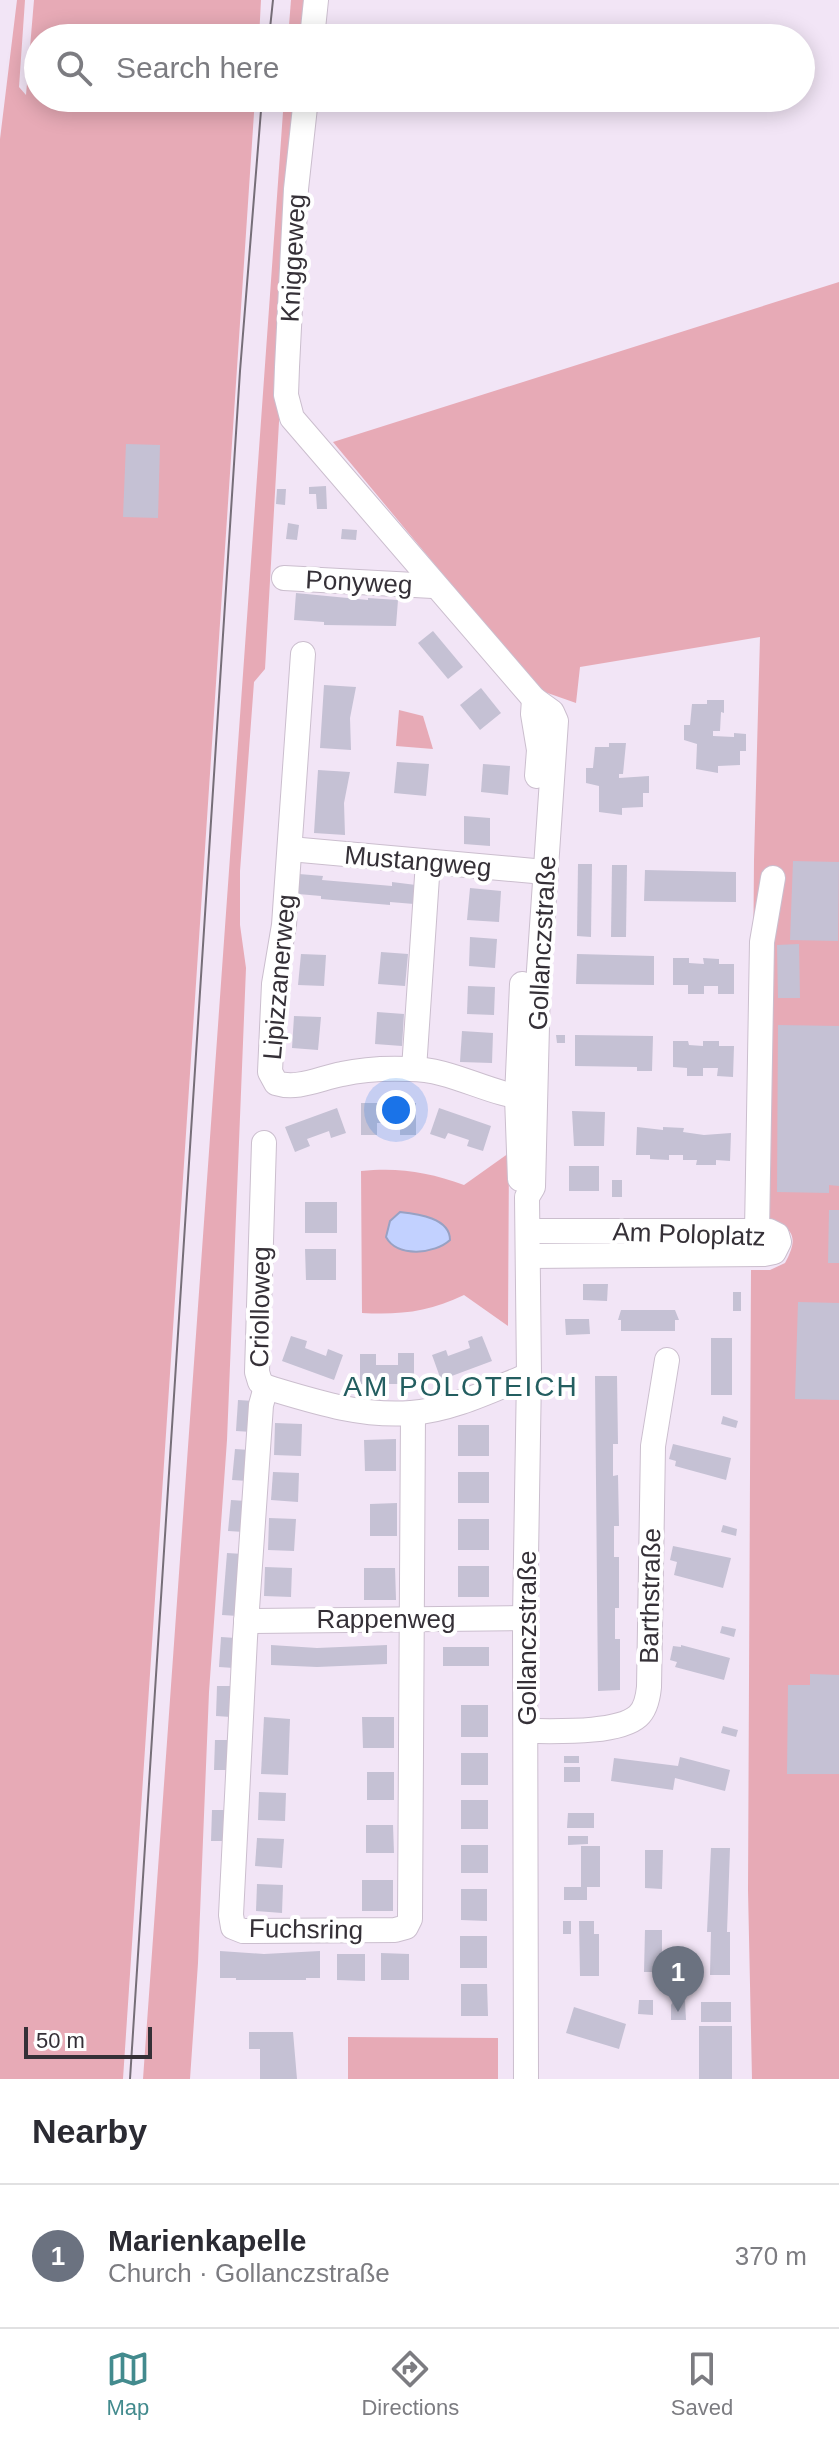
<!DOCTYPE html>
<meta charset="utf-8">
<style>
body{margin:0;font-family:Arial,sans-serif;background:#f2f2f3;color:#2b2b33}
.scale{position:absolute;left:24px;bottom:20px;width:128px;box-sizing:border-box;padding-left:8px;border:4px solid #353037;border-top:0;font-size:22px;line-height:28px;white-space:nowrap;color:#353037;-webkit-text-stroke:6px #fff;paint-order:stroke}
.you{position:absolute;left:396px;top:1110px;width:28px;height:28px;margin:-20px;border:6px solid #fff;border-radius:50%;background:#1a73e8;box-shadow:0 0 0 12px #1a73e833}
.badge{display:grid;place-items:center;width:52px;height:52px;border-radius:50%;background:#438b8e;color:#fff;font-size:26px;font-weight:700}
.pin{position:absolute;translate:-50% -66px;filter:drop-shadow(0 2px 4px #0008)}
.pin::after{content:'';position:absolute;top:42px;width:28px;height:24px;background:inherit;clip-path:polygon(0 0,100% 0,50% 100%)}
.list{margin:0;padding:0;list-style:none}
h2{display:flex;justify-content:space-between;align-items:center;height:104px;margin:0;padding:0 32px;font-size:34px}
h2 small{font-size:26px;font-weight:400;color:#7c7c81}
.list li{display:grid;grid-template-columns:52px 1fr auto;gap:24px;align-items:center;box-sizing:border-box;height:144px;padding:0 32px;border-top:2px solid #e1e1e2}
.list b{display:block;font-size:30px;white-space:nowrap}
.list p{margin:0;font-size:26px;white-space:nowrap;color:#7c7c81}
.list em{font-size:26px;font-style:normal;color:#7c7c81}
.icon{flex:none;width:44px;height:44px;fill:none;stroke:currentColor;stroke-width:2;stroke-linecap:round;stroke-linejoin:round}
.map{position:relative;flex:none;width:839px;height:2079px;overflow:hidden}
.search{position:absolute;background:#fff;box-shadow:0 4px 20px #0003;left:24px;right:24px;top:24px;height:88px;display:flex;align-items:center;gap:20px;box-sizing:border-box;padding:0 28px;border-radius:44px;color:#7c7c81;font-size:30px}
.sheet{height:248px;background:#fff}
nav{display:flex;justify-content:space-around;align-items:center;box-sizing:border-box;height:112px;border-top:2px solid #e1e1e2;background:#fff;font-size:22px;color:#7c7c81}
nav a{display:grid;justify-items:center;gap:4px}
nav .on{color:#438b8e}
.map>svg:first-child{display:block}
</style>
<div class="map">
<svg width="839" height="2079" viewBox="0 0 839 2079">
<rect width="100%" height="100%" fill="#f2e5f6"/>
<g fill="#e7aab6">
<polygon points="17,0 25,0 19,87 26,95 34,0 261,0 259,38 38,38 38,98 255,98 123,2079 0,2079 0,139"/>
<polygon points="291,0 312,0 309,38 288,38"/>
<polygon points="284,98 304,98 282,369 265,669 254,682 240,871 240,925 246,968 227,1440 209,1692 198,1963 190,2079 143,2079"/>
<path d="M839 282V2079H752L748 1890 751 1270H770L785 1263C808 1222 774 1227 751 1209L754 860 760 637 580 667 576 703 539 690 333 442Z"/>
<polygon points="399,710 423,716 433,749 396,746"/>
<path d="M509 1153 508 1326 464 1295C429 1312 400 1315 362 1313L361 1171C398 1167 429 1172 464 1185Z"/>
<polygon points="348,2037 498,2038 498,2079 348,2079"/>
</g>
<path fill="#c2d1ff" stroke="#98a1c3" stroke-width="2" d="M400 1212C418 1214 450 1218 450 1240 435 1254 397 1258 386 1237L390 1221Z"/>
<g fill="#c5c1d4">
<polygon points="126,444 160,445 158,518 123,517"/>
<polygon points="326,486 327,509 317,509 316,494 309,494 309,487"/>
<polygon points="277,489 286,489 285,505 276,504"/>
<polygon points="288,523 299,525 297,540 286,539"/>
<polygon points="342,529 357,530 356,540 341,539"/>
<polygon points="296,593 368,600 368,598 398,600 396,626 324,625 324,622 294,620"/>
<polygon points="433,631 463,667 448,679 418,643"/>
<polygon points="324,685 356,687 350,718 351,750 320,748"/>
<polygon points="481,688 501,713 480,730 460,705"/>
<polygon points="707,700 724,700 724,713 721,712 720,731 713,731 713,736 734,737 734,733 746,734 746,751 740,751 740,765 718,766 718,773 696,769 697,744 684,740 684,725 690,725 692,704 707,704"/>
<polygon points="609,743 626,743 623,774 619,774 619,778 649,776 649,793 643,793 643,807 622,808 622,815 599,812 599,786 586,783 586,768 593,768 595,747 609,747"/>
<polygon points="397,762 429,764 426,796 394,793"/>
<polygon points="483,764 510,766 508,795 481,792"/>
<polygon points="318,770 350,772 344,803 345,835 314,833"/>
<polygon points="464,816 490,818 490,846 464,844"/>
<polygon points="793,861 839,862 838,941 790,940"/>
<polygon points="578,864 592,864 591,937 577,936"/>
<polygon points="612,865 627,865 626,937 611,937"/>
<polygon points="645,870 736,872 736,902 644,901"/>
<polygon points="299,874 323,876 322,880 392,886 392,882 416,885 414,904 390,902 390,905 321,899 321,896 298,894"/>
<polygon points="470,888 501,891 499,922 467,920"/>
<polygon points="470,937 497,939 495,968 469,966"/>
<polygon points="799,944 800,998 778,998 777,945"/>
<polygon points="381,952 408,954 405,986 378,984"/>
<polygon points="301,954 326,955 324,986 298,985"/>
<polygon points="577,954 654,956 654,985 576,984"/>
<polygon points="673,958 689,958 689,963 704,964 703,958 719,959 719,964 734,964 734,994 718,994 718,986 704,986 704,994 688,994 688,985 673,985"/>
<polygon points="468,986 495,987 494,1015 467,1014"/>
<polygon points="377,1012 404,1014 402,1046 375,1044"/>
<polygon points="294,1016 321,1017 318,1050 292,1048"/>
<polygon points="778,1025 839,1026 839,1186 829,1185 829,1193 777,1192"/>
<polygon points="462,1031 493,1033 492,1063 460,1062"/>
<polygon points="556,1035 565,1035 565,1043 557,1043"/>
<polygon points="575,1035 653,1036 652,1071 637,1071 637,1067 575,1066"/>
<polygon points="673,1041 688,1041 689,1045 703,1046 703,1041 719,1041 719,1046 734,1046 733,1077 717,1076 718,1068 703,1068 703,1076 687,1076 687,1068 673,1067"/>
<polygon points="361,1103 416,1103 416,1135 400,1135 400,1123 377,1123 377,1135 361,1135"/>
<polygon points="337,1108 346,1133 331,1138 329,1131 307,1139 310,1146 295,1152 285,1127"/>
<polygon points="439,1108 491,1126 483,1151 467,1146 469,1140 448,1133 445,1139 430,1134"/>
<polygon points="572,1111 605,1112 604,1146 574,1146"/>
<polygon points="637,1127 663,1130 663,1127 684,1128 683,1132 704,1135 731,1133 730,1161 716,1160 716,1165 696,1165 697,1160 683,1160 683,1155 669,1155 669,1160 650,1159 650,1155 636,1155"/>
<rect x="569" y="1166" width="30" height="25"/>
<rect x="612" y="1180" width="10" height="17"/>
<rect x="305" y="1202" width="32" height="31"/>
<polygon points="829,1210 839,1210 839,1263 828,1263"/>
<polygon points="305,1249 336,1249 336,1280 306,1280"/>
<polygon points="583,1284 608,1284 607,1301 583,1300"/>
<rect x="733" y="1292" width="8" height="19"/>
<polygon points="798,1302 839,1303 839,1400 795,1399"/>
<polygon points="621,1310 675,1310 679,1320 675,1320 675,1331 621,1331 621,1320 618,1320"/>
<polygon points="565,1319 589,1319 590,1334 566,1335"/>
<polygon points="291,1336 307,1341 305,1348 326,1356 328,1349 343,1355 334,1380 282,1361"/>
<polygon points="482,1336 492,1361 441,1380 432,1355 446,1350 448,1356 470,1348 468,1341"/>
<rect x="711" y="1338" width="21" height="57"/>
<polygon points="398,1353 414,1353 414,1384 360,1384 360,1354 376,1354 376,1365 398,1365"/>
<polygon points="595,1376 617,1376 618,1444 613,1444 613,1476 618,1475 619,1526 614,1526 614,1557 619,1557 619,1608 615,1608 615,1639 620,1639 620,1690 598,1691"/>
<polygon points="238,1400 254,1401 252,1432 236,1431"/>
<polygon points="723,1416 738,1421 736,1428 721,1424"/>
<polygon points="275,1423 302,1424 301,1456 274,1455"/>
<rect x="458" y="1425" width="31" height="31"/>
<polygon points="396,1439 396,1471 365,1471 364,1440"/>
<polygon points="673,1444 731,1458 726,1480 675,1466 676,1461 669,1459"/>
<polygon points="235,1449 250,1450 248,1481 232,1480"/>
<polygon points="273,1472 299,1473 298,1502 271,1500"/>
<rect x="458" y="1472" width="31" height="31"/>
<polygon points="231,1500 246,1501 244,1532 228,1531"/>
<polygon points="397,1503 397,1536 370,1536 370,1504"/>
<polygon points="269,1518 296,1519 294,1551 268,1550"/>
<rect x="458" y="1519" width="31" height="31"/>
<polygon points="723,1525 737,1529 736,1536 721,1532"/>
<polygon points="673,1546 731,1558 723,1588 674,1575 677,1562 670,1560"/>
<polygon points="227,1553 243,1554 238,1616 222,1615"/>
<rect x="458" y="1566" width="31" height="31"/>
<polygon points="265,1567 292,1568 291,1597 264,1596"/>
<polygon points="364,1568 395,1568 396,1600 364,1600"/>
<polygon points="722,1626 736,1629 734,1637 720,1633"/>
<polygon points="221,1637 236,1638 234,1668 219,1667"/>
<polygon points="271,1645 317,1648 387,1645 387,1664 317,1667 271,1665"/>
<polygon points="681,1645 730,1658 724,1680 675,1667 677,1662 670,1660 673,1646 681,1647"/>
<rect x="443" y="1647" width="46" height="19"/>
<polygon points="810,1674 839,1675 839,1774 787,1774 788,1685 810,1685"/>
<polygon points="217,1686 232,1686 231,1717 216,1716"/>
<rect x="461" y="1705" width="27" height="32"/>
<polygon points="264,1717 290,1719 288,1775 261,1774"/>
<polygon points="362,1717 394,1717 394,1748 363,1748"/>
<polygon points="723,1726 738,1730 736,1737 721,1733"/>
<polygon points="215,1740 229,1740 228,1770 214,1770"/>
<rect x="461" y="1753" width="27" height="32"/>
<rect x="564" y="1756" width="15" height="7"/>
<polygon points="680,1757 730,1770 725,1791 675,1778 673,1790 611,1781 614,1758 678,1766"/>
<rect x="564" y="1767" width="16" height="15"/>
<rect x="367" y="1772" width="27" height="28"/>
<polygon points="259,1792 286,1793 285,1821 258,1820"/>
<rect x="461" y="1800" width="27" height="29"/>
<polygon points="212,1810 227,1810 226,1841 211,1841"/>
<polygon points="568,1813 594,1813 594,1828 567,1828"/>
<polygon points="366,1825 393,1825 394,1853 366,1853"/>
<polygon points="568,1836 588,1836 588,1844 568,1845"/>
<polygon points="257,1838 284,1839 282,1868 255,1866"/>
<rect x="461" y="1845" width="27" height="28"/>
<polygon points="581,1846 600,1846 600,1887 587,1887 587,1900 564,1900 564,1887 581,1887"/>
<polygon points="711,1848 730,1848 727,1932 730,1932 730,1975 710,1975 711,1932 707,1932"/>
<polygon points="645,1850 663,1850 662,1889 645,1888"/>
<rect x="362" y="1880" width="31" height="31"/>
<polygon points="257,1884 283,1885 282,1913 256,1911"/>
<polygon points="461,1889 487,1889 487,1921 461,1920"/>
<rect x="563" y="1921" width="8" height="13"/>
<polygon points="579,1921 594,1921 594,1934 599,1934 599,1976 580,1976"/>
<polygon points="645,1930 662,1930 662,1972 644,1972"/>
<rect x="460" y="1936" width="27" height="32"/>
<polygon points="220,1951 264,1954 320,1951 320,1978 306,1978 306,1980 236,1980 236,1978 220,1978"/>
<polygon points="381,1953 409,1954 409,1980 381,1980"/>
<polygon points="337,1954 365,1954 365,1981 337,1980"/>
<polygon points="461,1984 487,1984 488,2016 461,2016"/>
<polygon points="675,1998 685,2001 686,2020 671,2020 671,2005"/>
<polygon points="639,2000 653,2000 653,2015 638,2014"/>
<rect x="701" y="2002" width="30" height="20"/>
<polygon points="574,2007 626,2024 619,2049 566,2033"/>
<rect x="699" y="2026" width="33" height="53"/>
<polygon points="249,2032 293,2032 297,2079 260,2079 260,2049 249,2049"/>
</g>
<g fill="none" stroke-linecap="round" stroke-linejoin="round">
<defs>
<g id="minor">
<polyline points="312,38 316,0"/>
<polyline points="306,98 296,189 287,367 286,395 292,418 534,699 552,712 556,721 538,985 533,1187 527,1197 529,1375 525,1618 526,2079"/>
<polyline points="284,578 433,586"/>
<path d="M303 654 284 925 274 984 270 1072 276 1083C298 1090 320 1078 342 1074 364 1069 387 1068 410 1069 454 1069 491 1097 534 1098"/>
<polyline points="534,699 533,714 539,750 537,776"/>
<polyline points="290,849 545,872"/>
<polyline points="414,1069 428,862"/>
<path d="M264 1143 257 1372 260 1382 266 1387C313 1401 361 1417 411 1413 452 1410 492 1390 529 1375"/>
<polyline points="520,1179 517,1097 522,984"/>
<polyline points="528,1231 769,1231 777,1235 779,1242 774,1252 764,1254 528,1256"/>
<polyline points="757,1231 762,942 773,878"/>
<polyline points="266,1387 261,1405 245,1638 231,1915 233,1927 243,1931 395,1930 406,1927 410,1919 413,1413"/>
<polyline points="246,1621 525,1618"/>
<path d="M527 1731C554 1731 618 1734 638 1716 646 1709 648 1697 649 1687L653 1446 667 1360"/>
</g>
</defs>
<use href="#minor" stroke="#cbbece" stroke-width="26"/>
<use href="#minor" stroke="#fff" stroke-width="24"/>
<g stroke="#766e78" stroke-width="2">
<polyline points="269,38 273,0"/>
<polyline points="130,2079 240,371 262,98"/>
</g>
</g>
<g text-anchor="middle" dominant-baseline="central" stroke-width="8" stroke-linejoin="round" paint-order="stroke">
<g font-size="26" fill="#353037" stroke="#fff">
<text transform="translate(293 258) rotate(-87)">Kniggeweg</text>
<text transform="translate(359 582) rotate(3)">Ponyweg</text>
<text transform="translate(418 861) rotate(5)">Mustangweg</text>
<text transform="translate(542 943) rotate(-87)">Gollanczstraße</text>
<text transform="translate(279 977) rotate(-85)">Lipizzanerweg</text>
<text transform="translate(689 1234) rotate(2)">Am Poloplatz</text>
<text transform="translate(260 1307) rotate(-89)">Criolloweg</text>
<text transform="translate(650 1596) rotate(-89)">Barthstraße</text>
<text x="386" y="1619">Rappenweg</text>
<text transform="translate(527 1638) rotate(-90)">Gollanczstraße</text>
<text transform="translate(306 1929) rotate(1)">Fuchsring</text>
</g>
<g font-size="28" letter-spacing="2" fill="#235e60" stroke="#fff">
<text x="461" y="1386">AM POLOTEICH</text>
</g>
</g>
</svg>
<div class="scale">50 m</div>
<div class="you"></div>
<div class="pin badge" style="left:678px;top:2012px;background:#6b7280">1</div>
<div class="search"><svg class="icon" aria-label="search" viewBox="0 0 24 24"><circle cx="10" cy="10" r="6"/><path d="M15 15l6 6"/></svg>Search here</div>
</div>
<section class="sheet">
<h2>Nearby<small></small></h2>
<ul class="list">
<li><span class="badge" style="background:#6b7280">1</span><div><b>Marienkapelle</b><p>Church · Gollanczstraße</p></div><em>370 m</em></li>
</ul>
</section>
<nav>
<a class="on"><svg class="icon" aria-label="map" viewBox="0 0 24 24"><path d="M3 6l6-2 6 2 6-2v14l-6 2-6-2-6 2zM9 4v14M15 6v14"/></svg>Map</a>
<a><svg class="icon" aria-label="directions" viewBox="0 0 24 24"><path d="M12 3l9 9-9 9-9-9zM9 14v-3h6M13 9l2 2-2 2"/></svg>Directions</a>
<a><svg class="icon" aria-label="saved" viewBox="0 0 24 24"><path d="M7 4h10v16l-5-4-5 4z"/></svg>Saved</a>
</nav>
